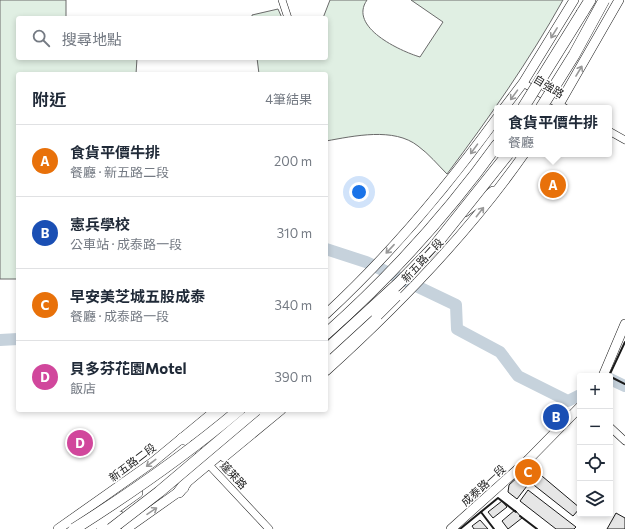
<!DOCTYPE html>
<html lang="zh-TW">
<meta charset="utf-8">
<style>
body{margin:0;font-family:Commissioner,"Noto Sans TC",sans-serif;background:#f2f2f3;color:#1f2937}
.controls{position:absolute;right:12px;bottom:12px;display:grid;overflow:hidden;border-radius:4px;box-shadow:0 2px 6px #0003}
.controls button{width:36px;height:36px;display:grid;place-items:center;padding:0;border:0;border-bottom:1px solid #e0e1e3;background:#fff;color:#1f2937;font:20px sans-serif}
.you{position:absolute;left:359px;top:192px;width:14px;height:14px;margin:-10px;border:3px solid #fff;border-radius:50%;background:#1a73e8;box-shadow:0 0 0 6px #1a73e833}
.badge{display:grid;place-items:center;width:26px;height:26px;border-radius:50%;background:#2563eb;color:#fff;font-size:13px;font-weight:700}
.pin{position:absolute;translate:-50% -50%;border:2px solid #fff;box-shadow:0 1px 4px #0006}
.popup{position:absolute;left:494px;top:105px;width:118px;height:52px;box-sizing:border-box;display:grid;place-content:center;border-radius:4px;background:#fff;filter:drop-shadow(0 1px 3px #0005);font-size:13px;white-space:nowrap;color:#747a83}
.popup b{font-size:15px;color:#1f2937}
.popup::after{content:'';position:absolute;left:50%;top:100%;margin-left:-8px;border:8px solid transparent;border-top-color:#fff}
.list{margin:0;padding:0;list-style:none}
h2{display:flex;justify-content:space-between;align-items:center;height:52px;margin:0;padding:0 16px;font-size:17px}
h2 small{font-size:13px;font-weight:400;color:#747a83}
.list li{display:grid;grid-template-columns:26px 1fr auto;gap:12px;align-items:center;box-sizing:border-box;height:72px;padding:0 16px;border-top:1px solid #e0e1e3}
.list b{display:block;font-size:15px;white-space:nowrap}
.list p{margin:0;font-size:13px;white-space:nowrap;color:#747a83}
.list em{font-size:13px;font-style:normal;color:#747a83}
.icon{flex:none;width:22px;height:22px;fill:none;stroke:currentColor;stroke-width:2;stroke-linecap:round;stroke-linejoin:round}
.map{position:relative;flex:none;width:625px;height:529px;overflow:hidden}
.search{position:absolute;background:#fff;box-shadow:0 2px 6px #0003;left:16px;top:16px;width:312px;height:44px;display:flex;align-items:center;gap:10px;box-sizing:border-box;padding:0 14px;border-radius:4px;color:#747a83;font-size:15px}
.panel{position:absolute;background:#fff;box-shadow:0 2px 6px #0003;left:16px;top:72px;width:312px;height:340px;border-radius:4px}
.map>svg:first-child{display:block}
</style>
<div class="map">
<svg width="625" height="529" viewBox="0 0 625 529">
<rect width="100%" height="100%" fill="#fff"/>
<g fill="#e0efe3" stroke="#6a6a6a">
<polygon points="0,0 66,0 66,18 18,18 18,58 137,58 136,74 18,74 18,279 0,279"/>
<path d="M330 0H367C348 27 400 51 420 57L443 22 411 0H563C529 61 489 118 447 174 438 165 429 154 418 146 394 127 354 136 326 141V74H259L257 58H326V18H323Z"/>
<polygon points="278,9 282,18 252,18 252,15"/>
</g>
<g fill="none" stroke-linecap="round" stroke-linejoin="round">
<g stroke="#c6d2dc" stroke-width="12">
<polyline points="326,249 366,262 456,305 457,329 500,352 518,376 568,401 580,395"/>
<polyline points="0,340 18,339"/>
<polyline points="610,379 625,386"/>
</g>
</g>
<g fill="#e6e6e6" stroke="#1a1a1a">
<polygon points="530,466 580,508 573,516 530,482 517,499 508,492 509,485"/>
<polygon points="528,490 576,527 574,529 556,529 520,501"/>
<polygon points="502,501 507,507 493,518 488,512"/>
<polygon points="515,510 522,518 508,529 502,521"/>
<polygon points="616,513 625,518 625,529 607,529"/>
<polygon points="480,520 488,529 474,529 472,526"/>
</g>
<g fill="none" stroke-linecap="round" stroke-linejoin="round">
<defs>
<g id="minor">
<polyline points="282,0 288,18"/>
<polyline points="523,83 565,108"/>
<polyline points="609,131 625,140"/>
<polyline points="610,427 625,441"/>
<polyline points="182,439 196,448 211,467 269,529"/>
</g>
<g id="major">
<polyline points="504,108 523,83 574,0"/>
<polyline points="557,108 619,0"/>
<polyline points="465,212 493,191"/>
<path d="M326 314C390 255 446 188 497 118"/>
<path d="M326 371C399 305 468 234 524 154"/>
<polyline points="603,376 625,324"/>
<polyline points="224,457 281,410"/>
<polyline points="58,529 153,462 216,410"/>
<polyline points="88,529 138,493"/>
<polyline points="101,529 120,516"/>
<polyline points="126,529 184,488"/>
<polyline points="451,529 528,460 580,407"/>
</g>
<g id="highway">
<polyline points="582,13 590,0"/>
<path d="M326 334C389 278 448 213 497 145"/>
<polyline points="326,363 377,315"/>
<polyline points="182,439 206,427 226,410"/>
<polyline points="179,492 187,481 272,410"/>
</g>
</defs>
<use href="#minor" stroke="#1a1a1a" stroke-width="8"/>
<use href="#major" stroke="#1a1a1a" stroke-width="10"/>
<use href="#highway" stroke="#1a1a1a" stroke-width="12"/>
<use href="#minor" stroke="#fff" stroke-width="7"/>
<use href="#major" stroke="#fff" stroke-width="9"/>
<use href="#highway" stroke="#fff" stroke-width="11"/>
<defs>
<g id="highway-bridge">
<polyline points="523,108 582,13"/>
<polyline points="541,108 574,55 604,0"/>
<polyline points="377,315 396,296"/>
<polyline points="326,350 399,283 433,248 508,154"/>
<path d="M74 529C131 493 187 454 239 410"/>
<polyline points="111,529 159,492 256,410"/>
</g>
</defs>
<use href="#highway-bridge" stroke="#1a1a1a" stroke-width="12" stroke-linecap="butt"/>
<use href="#highway-bridge" stroke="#fff" stroke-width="11"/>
<g stroke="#1a1a1a" stroke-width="2">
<polyline points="625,342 609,376 625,384"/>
<polyline points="481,512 494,529"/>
<polyline points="520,516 537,529"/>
<polyline points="460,529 498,498 516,512"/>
</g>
</g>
<defs><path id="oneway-shaft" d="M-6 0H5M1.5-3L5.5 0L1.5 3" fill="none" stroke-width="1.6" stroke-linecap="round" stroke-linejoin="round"/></defs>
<g stroke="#989898">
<use href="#oneway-shaft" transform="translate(554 33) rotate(122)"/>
<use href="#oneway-shaft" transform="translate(579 71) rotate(-59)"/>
<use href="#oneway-shaft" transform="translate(514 95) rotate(126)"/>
<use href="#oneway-shaft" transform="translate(474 149) rotate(126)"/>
<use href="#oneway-shaft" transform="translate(480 212) rotate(-52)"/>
<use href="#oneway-shaft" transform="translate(390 249) rotate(133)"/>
<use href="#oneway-shaft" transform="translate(151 463) rotate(143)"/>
<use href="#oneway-shaft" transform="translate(152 511) rotate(-34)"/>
</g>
<g text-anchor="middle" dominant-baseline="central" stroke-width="3" stroke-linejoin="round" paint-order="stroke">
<g font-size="11" fill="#1a1a1a" stroke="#fff">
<text transform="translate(549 86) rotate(31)">自強路</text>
<text transform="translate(422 260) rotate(-47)">新五路二段</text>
<text transform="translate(132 462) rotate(-37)">新五路二段</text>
<text transform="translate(234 475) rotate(47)">蓬萊路</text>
<text transform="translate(483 485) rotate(-42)">成泰路一段</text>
</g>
</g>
</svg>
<div class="controls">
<button>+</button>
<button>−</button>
<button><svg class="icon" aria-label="locate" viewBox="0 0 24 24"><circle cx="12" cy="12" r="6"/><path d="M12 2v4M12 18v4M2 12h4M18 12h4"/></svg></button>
<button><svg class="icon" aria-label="layers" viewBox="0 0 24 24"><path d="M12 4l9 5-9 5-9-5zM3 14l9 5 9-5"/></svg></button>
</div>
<div class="you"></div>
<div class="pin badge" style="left:553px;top:185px;background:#e8710a">A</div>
<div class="popup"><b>食貨平價牛排</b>餐廳</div>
<div class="pin badge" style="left:556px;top:417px;background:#1a4fb4">B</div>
<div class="pin badge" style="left:528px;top:472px;background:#e8710a">C</div>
<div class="pin badge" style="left:80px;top:443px;background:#d1479c">D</div>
<div class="search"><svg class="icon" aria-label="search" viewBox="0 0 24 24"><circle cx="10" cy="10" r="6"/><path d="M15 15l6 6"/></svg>搜尋地點</div>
<section class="panel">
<h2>附近<small>4筆結果</small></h2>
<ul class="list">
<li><span class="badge" style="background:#e8710a">A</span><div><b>食貨平價牛排</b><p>餐廳 · 新五路二段</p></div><em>200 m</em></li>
<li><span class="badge" style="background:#1a4fb4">B</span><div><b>憲兵學校</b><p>公車站 · 成泰路一段</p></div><em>310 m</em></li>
<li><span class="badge" style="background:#e8710a">C</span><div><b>早安美芝城五股成泰</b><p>餐廳 · 成泰路一段</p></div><em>340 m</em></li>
<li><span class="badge" style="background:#d1479c">D</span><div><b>貝多芬花園Motel</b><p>飯店</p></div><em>390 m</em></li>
</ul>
</section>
</div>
